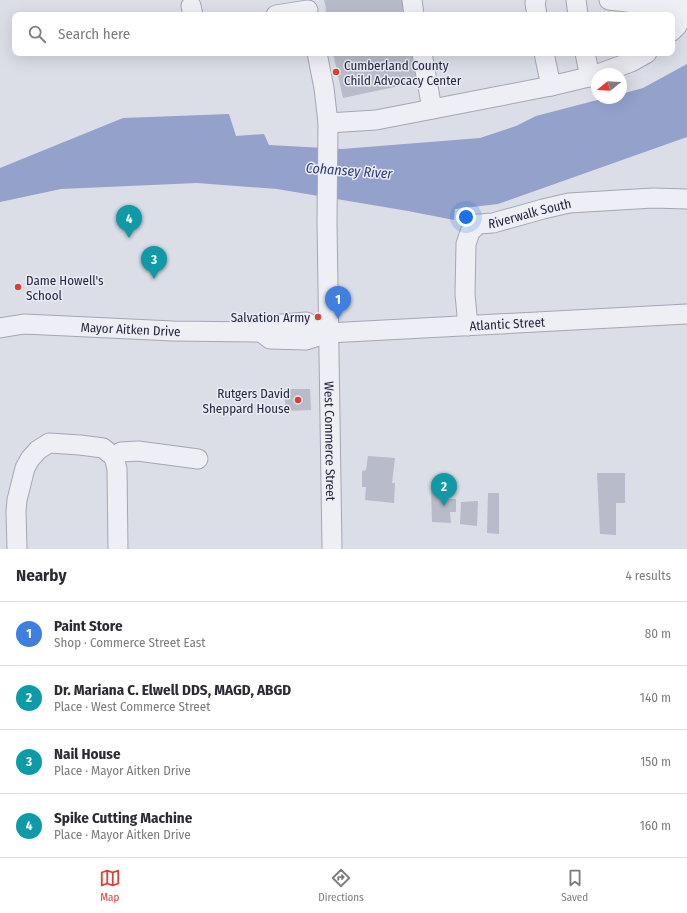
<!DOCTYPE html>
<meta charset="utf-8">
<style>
body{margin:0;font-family:"Fira Sans Condensed",sans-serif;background:#f2f2f3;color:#2b2b33}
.compass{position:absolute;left:591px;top:68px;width:36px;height:36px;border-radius:50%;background:#fff;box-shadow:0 4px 16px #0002;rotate:252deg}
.you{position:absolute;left:466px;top:217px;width:14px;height:14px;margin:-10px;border:3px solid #fff;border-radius:50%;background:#1a73e8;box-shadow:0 0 0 6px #1a73e833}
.badge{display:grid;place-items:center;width:26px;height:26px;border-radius:50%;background:#d84234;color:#fff;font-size:13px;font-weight:700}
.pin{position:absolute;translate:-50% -33px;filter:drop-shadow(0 1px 2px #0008)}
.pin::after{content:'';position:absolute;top:21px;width:14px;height:12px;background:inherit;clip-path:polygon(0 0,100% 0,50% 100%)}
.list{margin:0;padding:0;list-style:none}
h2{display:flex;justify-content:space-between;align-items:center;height:52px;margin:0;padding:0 16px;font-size:17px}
h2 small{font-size:13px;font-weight:400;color:#7c7c81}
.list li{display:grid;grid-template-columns:26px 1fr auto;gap:12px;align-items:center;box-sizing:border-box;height:64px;padding:0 16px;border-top:1px solid #e1e1e2}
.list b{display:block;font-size:15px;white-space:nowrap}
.list p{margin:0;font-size:13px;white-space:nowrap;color:#7c7c81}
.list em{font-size:13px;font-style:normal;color:#7c7c81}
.icon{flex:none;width:22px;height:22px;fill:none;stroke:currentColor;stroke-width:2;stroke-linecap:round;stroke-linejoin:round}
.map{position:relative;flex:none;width:687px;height:549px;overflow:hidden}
.search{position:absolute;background:#fff;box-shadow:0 4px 16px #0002;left:12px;right:12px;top:12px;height:44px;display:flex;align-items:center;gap:10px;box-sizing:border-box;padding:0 14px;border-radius:8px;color:#7c7c81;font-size:15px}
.sheet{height:308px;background:#fff}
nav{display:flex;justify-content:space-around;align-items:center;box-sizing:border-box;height:56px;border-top:1px solid #e1e1e2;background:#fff;font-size:11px;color:#7c7c81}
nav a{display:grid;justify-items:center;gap:2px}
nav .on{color:#d84234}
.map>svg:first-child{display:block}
</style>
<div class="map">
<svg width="687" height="549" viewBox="0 0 687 549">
<rect width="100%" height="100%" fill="#dbdde7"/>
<polygon fill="#93a1cb" points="687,64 687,137 498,204 455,209 454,220 408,211 277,189 197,183 61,189 0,202 0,168 123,118 229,114 236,136 264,134 269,145 342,149 480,138 516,126 536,116 605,98 621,98 621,94 643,88"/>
<g fill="#b8bbca">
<polygon points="324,0 407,0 410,15 325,15 326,8"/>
<polygon points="333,53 380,53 380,55 386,56 397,53 413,53 418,82 343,98"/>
<polygon points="284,389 310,389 311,410 286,411"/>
<polygon points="368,456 395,458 392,483 395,483 394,503 365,500 366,487 362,487 362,471 366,470"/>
<polygon points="597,473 625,473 625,503 616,503 616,535 600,534"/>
<polygon points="431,488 445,488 445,499 456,499 456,512 450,512 451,523 432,522"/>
<polygon points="488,493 499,493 499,534 487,533"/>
<polygon points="478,501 477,526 460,524 461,502"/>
</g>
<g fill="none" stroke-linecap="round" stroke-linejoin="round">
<defs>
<g id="minor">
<polyline points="412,0 414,15"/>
<polyline points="536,0 535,3 537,15"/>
<polyline points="576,0 578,15"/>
<polyline points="609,0 687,9"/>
<polyline points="191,6 193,15"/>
<polyline points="276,15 308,10"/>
<polyline points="672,31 677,26 685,10"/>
<path id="s1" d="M317 53 324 88 328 123 327 222 332 549"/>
<polyline points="422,53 432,109"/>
<polyline points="544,53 551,86"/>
<polyline points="585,53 590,77"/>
<polyline points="598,74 631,62 647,53"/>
<polyline points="328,123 376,120 551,86 597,75"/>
<path id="s2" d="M468 326 465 294 466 244 470 232 478 224 493 223 543 209 569 203 653 198 687 199"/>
<path id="s3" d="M0 328 24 324 173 331 261 332 271 325 306 322 328 333"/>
<path id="s4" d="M261 332 270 339 306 340 328 333 687 314"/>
<polyline points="114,457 121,452 138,451 198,459"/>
<polyline points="17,549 16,511 17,500 25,468 30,459 38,450 49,443 80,445 103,448 114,457 117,469 118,549"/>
</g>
</defs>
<use href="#minor" stroke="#a4a6b4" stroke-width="21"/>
<use href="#minor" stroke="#eeeff5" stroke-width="19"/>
</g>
<g fill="#d84234" stroke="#eaecf5" stroke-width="1.5">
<circle cx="336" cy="72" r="4"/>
<circle cx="18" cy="287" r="4"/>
<circle cx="318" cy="317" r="4"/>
<circle cx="298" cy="400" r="4"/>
</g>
<g text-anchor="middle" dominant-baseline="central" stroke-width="3" stroke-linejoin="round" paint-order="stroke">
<g font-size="13" fill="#24273e" stroke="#eaecf5" text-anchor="start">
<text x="344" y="65">Cumberland County<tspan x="344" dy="15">Child Advocacy Center</tspan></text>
<text x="26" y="280">Dame Howell's<tspan x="26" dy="15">School</tspan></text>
<text x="310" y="317" text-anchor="end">Salvation Army</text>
<text x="290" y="393" text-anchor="end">Rutgers David<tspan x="290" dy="15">Sheppard House</tspan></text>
</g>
<g font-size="13" fill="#24273e" stroke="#eaecf5">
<text stroke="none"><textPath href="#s2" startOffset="159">Riverwalk South</textPath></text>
<text stroke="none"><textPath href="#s4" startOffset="250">Atlantic Street</textPath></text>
<text stroke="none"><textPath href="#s3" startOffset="131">Mayor Aitken Drive</textPath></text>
<text stroke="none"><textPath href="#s1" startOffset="389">West Commerce Street</textPath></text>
</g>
<g font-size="14" font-style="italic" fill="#2c3b75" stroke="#eaecf5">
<text transform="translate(349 171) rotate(4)">Cohansey River</text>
</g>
</g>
</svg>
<svg class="compass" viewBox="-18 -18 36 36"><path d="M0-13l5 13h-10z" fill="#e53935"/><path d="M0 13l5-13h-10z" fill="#7c7c81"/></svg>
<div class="you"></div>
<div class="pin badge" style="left:338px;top:319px;background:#3f7fe0">1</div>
<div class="pin badge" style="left:444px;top:506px;background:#0f9aa8">2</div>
<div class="pin badge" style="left:154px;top:279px;background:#0f9aa8">3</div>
<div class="pin badge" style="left:129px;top:238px;background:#0f9aa8">4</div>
<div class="search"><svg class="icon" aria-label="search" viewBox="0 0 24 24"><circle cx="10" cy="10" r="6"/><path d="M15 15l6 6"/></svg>Search here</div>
</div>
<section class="sheet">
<h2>Nearby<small>4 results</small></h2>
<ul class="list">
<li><span class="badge" style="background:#3f7fe0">1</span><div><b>Paint Store</b><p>Shop · Commerce Street East</p></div><em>80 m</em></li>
<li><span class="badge" style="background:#0f9aa8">2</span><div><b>Dr. Mariana C. Elwell DDS, MAGD, ABGD</b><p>Place · West Commerce Street</p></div><em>140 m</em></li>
<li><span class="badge" style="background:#0f9aa8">3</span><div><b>Nail House</b><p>Place · Mayor Aitken Drive</p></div><em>150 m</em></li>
<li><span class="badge" style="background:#0f9aa8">4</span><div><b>Spike Cutting Machine</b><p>Place · Mayor Aitken Drive</p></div><em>160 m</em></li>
</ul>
</section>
<nav>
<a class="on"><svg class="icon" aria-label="map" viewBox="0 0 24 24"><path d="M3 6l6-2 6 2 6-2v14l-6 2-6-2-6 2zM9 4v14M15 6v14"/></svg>Map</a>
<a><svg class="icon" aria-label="directions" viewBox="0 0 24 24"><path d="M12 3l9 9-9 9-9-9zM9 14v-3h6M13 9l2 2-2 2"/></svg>Directions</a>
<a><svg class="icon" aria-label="saved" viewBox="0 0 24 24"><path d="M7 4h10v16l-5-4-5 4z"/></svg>Saved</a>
</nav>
